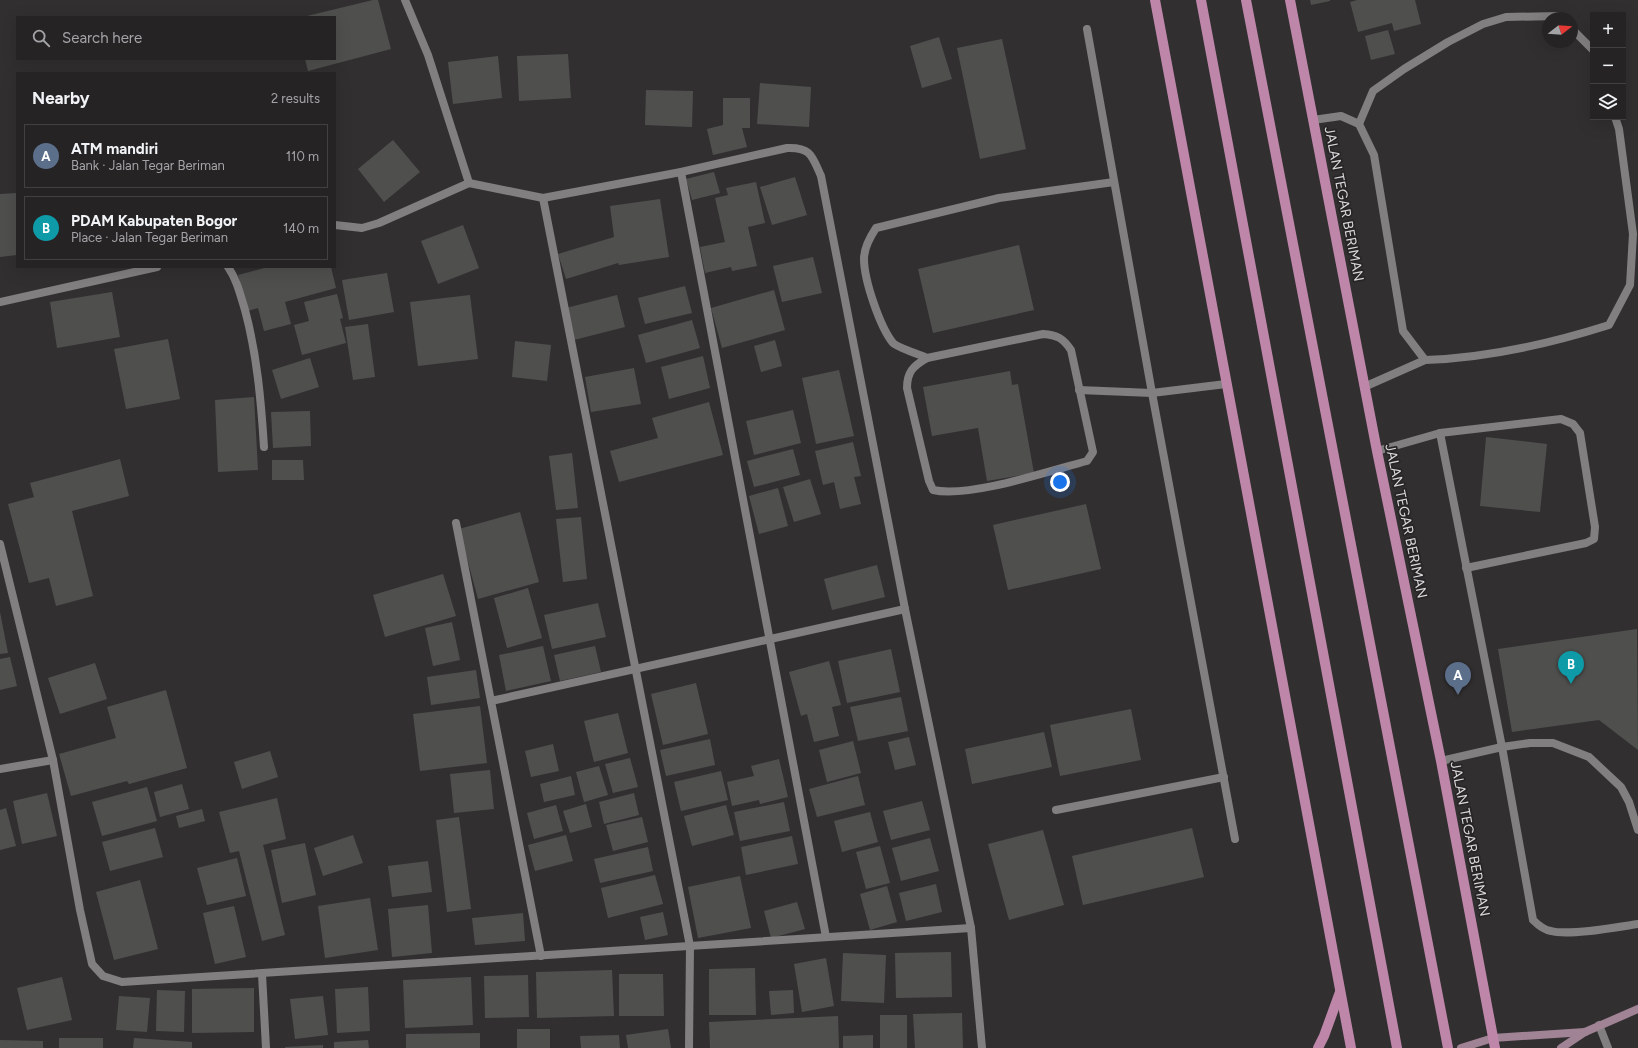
<!DOCTYPE html>
<meta charset="utf-8">
<style>
body{margin:0;font-family:Figtree,sans-serif;background:#322f32;color:#f1f3f6}
.controls{position:absolute;right:12px;top:12px;display:grid;overflow:hidden;border-radius:0px;box-shadow:0 4px 16px #0002}
.controls button{width:36px;height:36px;display:grid;place-items:center;padding:0;border:0;border-bottom:1px solid #424042;background:#262325;color:#f1f3f6;font:20px sans-serif}
.compass{position:absolute;left:1542px;top:12px;width:36px;height:36px;border-radius:50%;background:#262325;box-shadow:0 4px 16px #0002;rotate:73deg}
.you{position:absolute;left:1060px;top:482px;width:14px;height:14px;margin:-10px;border:3px solid #fff;border-radius:50%;background:#1a73e8;box-shadow:0 0 0 6px #1a73e833}
.badge{display:grid;place-items:center;width:26px;height:26px;border-radius:50%;background:#9dca30;color:#fff;font-size:13px;font-weight:700}
.pin{position:absolute;translate:-50% -33px;filter:drop-shadow(0 1px 2px #0008)}
.pin::after{content:'';position:absolute;top:21px;width:14px;height:12px;background:inherit;clip-path:polygon(0 0,100% 0,50% 100%)}
.list{margin:0;padding:0;list-style:none}
h2{display:flex;justify-content:space-between;align-items:center;height:52px;margin:0;padding:0 16px;font-size:17px}
h2 small{font-size:13px;font-weight:400;color:#a4a4a7}
.list li{display:grid;grid-template-columns:26px 1fr auto;gap:12px;align-items:center;box-sizing:border-box;height:64px;margin:0 8px 8px;padding:0 8px;border:1px solid #424042;border-radius:0px}
.list b{display:block;font-size:15px;white-space:nowrap}
.list p{margin:0;font-size:13px;white-space:nowrap;color:#a4a4a7}
.list em{font-size:13px;font-style:normal;color:#a4a4a7}
.icon{flex:none;width:22px;height:22px;fill:none;stroke:currentColor;stroke-width:2;stroke-linecap:round;stroke-linejoin:round}
.map{position:relative;flex:none;width:1638px;height:1048px;overflow:hidden}
.search{position:absolute;background:#262325;box-shadow:0 4px 16px #0002;left:16px;top:16px;width:320px;height:44px;display:flex;align-items:center;gap:10px;box-sizing:border-box;padding:0 14px;border-radius:0px;color:#a4a4a7;font-size:15px}
.panel{position:absolute;background:#262325;box-shadow:0 4px 16px #0002;left:16px;top:72px;width:320px;height:196px;border-radius:0px}
.map>svg:first-child{display:block}
</style>
<div class="map">
<svg width="1638" height="1048" viewBox="0 0 1638 1048">
<rect width="100%" height="100%" fill="#322f31"/>
<g fill="#4f504e">
<polygon points="373,0 378,0 391,49 308,71 305,59 335,59 335,17 307,16"/>
<polygon points="1310,0 1330,0 1330,1 1311,5"/>
<polygon points="1357,0 1415,0 1421,24 1394,31 1392,23 1358,32 1350,2"/>
<polygon points="1388,30 1395,54 1371,60 1365,36"/>
<polygon points="939,37 952,79 922,88 910,46"/>
<polygon points="1002,39 1026,149 980,159 957,48"/>
<polygon points="568,54 571,98 519,101 517,56"/>
<polygon points="498,56 502,98 453,104 448,62"/>
<polygon points="760,83 811,87 809,127 757,124"/>
<polygon points="646,90 693,91 692,127 645,125"/>
<polygon points="723,98 750,98 750,128 742,128 747,147 713,155 707,129 723,125"/>
<polygon points="393,140 420,172 384,202 358,169"/>
<polygon points="714,172 720,193 692,200 686,179"/>
<polygon points="795,177 807,215 772,225 760,187"/>
<polygon points="756,182 765,223 748,227 757,266 732,271 731,267 705,273 700,247 725,242 715,198 728,195 726,188"/>
<polygon points="17,193 17,255 0,257 0,194"/>
<polygon points="660,199 669,257 619,265 618,263 566,279 558,254 614,237 610,206"/>
<polygon points="463,225 479,268 438,284 421,241"/>
<polygon points="1019,245 1034,310 933,333 918,269"/>
<polygon points="813,257 822,293 782,302 773,266"/>
<polygon points="268,267 331,267 336,288 285,302 291,324 264,331 258,308 248,311 238,275"/>
<polygon points="387,273 394,312 349,320 342,280"/>
<polygon points="685,286 692,313 645,324 638,298"/>
<polygon points="774,290 785,330 722,348 711,308"/>
<polygon points="112,292 120,337 57,348 50,302"/>
<polygon points="337,294 343,318 340,319 346,343 302,355 294,325 309,321 304,302"/>
<polygon points="470,295 478,359 418,366 410,302"/>
<polygon points="617,295 625,327 574,340 566,308"/>
<polygon points="692,320 700,348 646,363 638,335"/>
<polygon points="368,324 375,377 353,380 345,327"/>
<polygon points="168,339 180,399 126,409 114,349"/>
<polygon points="775,340 782,366 761,372 754,346"/>
<polygon points="515,341 551,345 547,381 512,377"/>
<polygon points="703,356 710,388 669,399 661,367"/>
<polygon points="310,358 319,387 281,399 272,370"/>
<polygon points="634,368 641,404 591,412 585,377"/>
<polygon points="839,370 854,436 816,444 802,378"/>
<polygon points="1010,371 1012,385 1018,384 1034,473 987,481 978,428 932,436 923,387"/>
<polygon points="254,397 258,470 218,472 215,400"/>
<polygon points="709,402 723,455 619,482 610,451 658,438 652,418"/>
<polygon points="793,410 801,443 754,455 746,421"/>
<polygon points="310,411 311,446 273,448 271,412"/>
<polygon points="1486,437 1547,444 1540,512 1480,506"/>
<polygon points="853,442 861,476 854,477 861,504 840,509 834,482 823,485 815,451"/>
<polygon points="793,449 800,475 754,487 747,461"/>
<polygon points="572,453 578,508 556,510 549,456"/>
<polygon points="120,459 129,496 72,511 93,596 56,606 49,578 29,583 8,504 34,497 30,483"/>
<polygon points="272,460 303,460 304,480 272,480"/>
<polygon points="810,479 821,514 794,522 783,487"/>
<polygon points="778,488 788,526 759,534 749,496"/>
<polygon points="1086,504 1101,569 1008,590 993,525"/>
<polygon points="520,512 539,582 478,599 459,529"/>
<polygon points="581,517 587,579 563,582 556,519"/>
<polygon points="877,565 885,597 832,610 824,579"/>
<polygon points="443,574 456,616 385,637 373,595"/>
<polygon points="528,588 542,638 507,648 494,598"/>
<polygon points="598,603 606,637 552,649 544,615"/>
<polygon points="0,612 8,653 0,654"/>
<polygon points="452,622 460,660 433,666 425,628"/>
<polygon points="1637,629 1638,750 1599,720 1512,732 1498,649"/>
<polygon points="543,646 551,681 506,691 499,655"/>
<polygon points="595,646 601,672 560,681 554,655"/>
<polygon points="891,649 900,692 847,703 838,661"/>
<polygon points="10,657 17,686 0,690 0,659"/>
<polygon points="829,661 841,705 832,707 839,736 814,742 807,714 801,716 789,672"/>
<polygon points="95,663 107,699 60,714 48,678"/>
<polygon points="476,670 480,698 431,705 427,677"/>
<polygon points="696,683 708,734 663,745 651,694"/>
<polygon points="166,690 187,768 129,784 127,781 71,796 59,754 116,738 107,707"/>
<polygon points="901,697 908,731 858,741 850,707"/>
<polygon points="480,706 487,763 420,771 413,714"/>
<polygon points="1131,709 1141,760 1060,776 1050,725"/>
<polygon points="618,713 628,753 594,762 584,721"/>
<polygon points="1044,732 1052,767 972,784 965,749"/>
<polygon points="909,737 916,765 895,770 888,742"/>
<polygon points="710,739 715,765 666,776 660,750"/>
<polygon points="853,741 861,773 827,782 819,750"/>
<polygon points="553,744 559,771 531,777 525,751"/>
<polygon points="270,751 278,777 242,789 234,762"/>
<polygon points="630,758 638,787 613,793 605,764"/>
<polygon points="779,759 788,797 760,804 759,800 732,806 727,782 754,776 751,766"/>
<polygon points="599,766 608,795 584,802 576,772"/>
<polygon points="490,770 494,809 454,813 450,774"/>
<polygon points="721,771 728,800 681,811 674,782"/>
<polygon points="571,776 575,795 544,802 540,784"/>
<polygon points="858,776 865,805 817,817 809,789"/>
<polygon points="182,784 189,809 160,817 154,792"/>
<polygon points="147,787 157,821 102,836 92,802"/>
<polygon points="47,793 57,836 22,844 13,801"/>
<polygon points="634,793 639,815 604,824 599,802"/>
<polygon points="277,798 286,839 263,845 285,935 262,941 239,851 230,853 219,812"/>
<polygon points="922,801 930,830 891,840 883,811"/>
<polygon points="784,802 790,831 740,841 734,812"/>
<polygon points="586,804 592,827 570,833 563,811"/>
<polygon points="556,805 563,831 534,839 527,813"/>
<polygon points="726,805 734,835 692,846 684,816"/>
<polygon points="6,808 16,846 0,850 0,810"/>
<polygon points="202,809 205,821 179,828 176,816"/>
<polygon points="870,812 878,842 842,852 834,821"/>
<polygon points="459,817 471,909 447,912 436,820"/>
<polygon points="642,817 648,842 613,851 606,825"/>
<polygon points="155,828 163,857 110,871 102,842"/>
<polygon points="1192,828 1204,877 1083,905 1072,856"/>
<polygon points="1043,830 1064,905 1009,920 988,844"/>
<polygon points="353,835 363,863 323,876 314,848"/>
<polygon points="566,835 573,861 535,871 528,845"/>
<polygon points="792,836 798,864 746,875 741,847"/>
<polygon points="930,838 939,871 901,881 892,848"/>
<polygon points="305,843 316,895 282,903 271,850"/>
<polygon points="880,846 890,883 866,889 856,852"/>
<polygon points="648,847 653,871 600,883 594,859"/>
<polygon points="237,858 246,896 207,905 197,868"/>
<polygon points="428,861 432,892 392,897 388,866"/>
<polygon points="655,875 663,904 608,918 601,888"/>
<polygon points="740,876 751,928 698,938 688,887"/>
<polygon points="140,880 158,949 114,960 96,892"/>
<polygon points="936,884 942,912 906,921 899,893"/>
<polygon points="887,886 897,922 870,930 860,894"/>
<polygon points="370,898 378,950 325,958 318,906"/>
<polygon points="797,902 805,929 771,938 764,911"/>
<polygon points="428,905 432,953 392,957 388,909"/>
<polygon points="234,906 246,957 215,964 203,913"/>
<polygon points="663,912 668,935 645,940 640,917"/>
<polygon points="523,913 525,941 475,945 472,918"/>
<polygon points="951,952 952,997 896,998 895,953"/>
<polygon points="843,953 886,955 884,1003 841,1001"/>
<polygon points="826,958 834,1006 802,1012 794,964"/>
<polygon points="755,968 756,1015 709,1015 709,969"/>
<polygon points="612,970 614,1016 537,1018 536,972"/>
<polygon points="619,974 663,974 664,1016 619,1016"/>
<polygon points="528,975 529,1017 485,1018 484,976"/>
<polygon points="62,977 72,1020 27,1030 17,988"/>
<polygon points="471,977 473,1025 405,1028 403,980"/>
<polygon points="368,987 370,1031 337,1033 335,989"/>
<polygon points="254,988 254,1032 192,1033 192,989"/>
<polygon points="157,990 185,991 184,1032 156,1031"/>
<polygon points="793,990 794,1013 771,1015 769,991"/>
<polygon points="119,996 150,998 147,1032 116,1030"/>
<polygon points="323,996 328,1035 295,1039 290,999"/>
<polygon points="962,1013 963,1048 915,1048 913,1014"/>
<rect x="880" y="1015" width="27" height="33"/>
<polygon points="838,1016 839,1048 710,1048 709,1022"/>
<rect x="517" y="1029" width="33" height="19"/>
<polygon points="668,1029 671,1048 628,1048 626,1035"/>
<polygon points="480,1033 480,1048 406,1048 406,1034"/>
<polygon points="619,1035 620,1048 581,1048 580,1036"/>
<polygon points="873,1035 873,1048 843,1048 843,1036"/>
<rect x="59" y="1038" width="44" height="10"/>
<polygon points="134,1038 192,1042 192,1048 133,1048"/>
<polygon points="0,1040 43,1041 43,1048 0,1048"/>
<polygon points="368,1040 369,1048 334,1048 334,1042"/>
<polygon points="323,1045 323,1048 285,1048 285,1047"/>
</g>
<g fill="none" stroke-linecap="round" stroke-linejoin="round">
<g stroke="#827f80" stroke-width="8">
<polyline points="1087,29 1152,393 1235,839"/>
<polyline points="1572,29 1593,50"/>
<path d="M1313 120 1341 116 1359 124 1374 155 1403 331 1425 360C1488 358 1549 344 1609 325L1630 285 1633 234 1619 129 1615 117"/>
<polyline points="1359,124 1373,91 1404,69 1448,42 1483,24 1506,17 1559,16 1561,18"/>
<path d="M1043 334C1057 335 1063 338 1071 350L1093 452 1087 461C1049 471 970 498 933 490L929 481 907 388C907 372 913 366 927 358Z"/>
<path d="M927 358C919 354 898 348 893 343 880 327 864 280 864 259 864 248 870 237 876 228L999 198 1114 182"/>
<polyline points="1364,387 1425,360"/>
<polyline points="1079,390 1152,393 1226,384"/>
<path d="M1440 433 1502 747 1533 920C1538 925 1544 930 1551 931 1569 936 1618 927 1638 924"/>
<polyline points="1377,451 1440,433 1561,419 1573,424 1580,433 1595,527 1594,539 1586,543 1466,568"/>
<polyline points="1441,761 1502,747 1530,743 1553,743 1589,757 1621,787 1629,802 1638,830"/>
<polyline points="1056,810 1224,777"/>
<polyline points="1599,1025 1608,1048"/>
</g>
<g stroke="#827f80" stroke-width="8">
<polyline points="405,0 428,55 469,183"/>
<polyline points="681,172 826,937"/>
<polyline points="543,198 690,946 689,1048"/>
<path d="M335 225 362 228 379 223 469 183 543 198 681 172 787 148C811 147 812 156 821 176L905 609 971 928 982 1048"/>
<path d="M228 267C237 280 240 294 245 310 257 355 261 400 264 447"/>
<polyline points="0,302 157,267"/>
<polyline points="456,523 541,956"/>
<polyline points="0,544 53,760 80,910 92,964 103,976 122,982 971,928"/>
<polyline points="491,701 905,609"/>
<polyline points="0,769 53,760"/>
<polyline points="262,974 266,1048"/>
</g>
<g stroke="#a08394" stroke-width="8">
<polyline points="1461,1048 1493,1038 1585,1032"/>
<polyline points="1561,1048 1585,1032 1638,1009"/>
</g>
<g stroke="#be87a9" stroke-width="10">
<polyline points="1155,0 1351,1048"/>
<polyline points="1201,0 1397,1048"/>
<polyline points="1246,0 1448,1048"/>
<polyline points="1290,0 1377,451 1441,761 1495,1048"/>
<polyline points="1318,1048 1324,1036 1340,992"/>
</g>
</g>
<g text-anchor="middle" dominant-baseline="central" stroke-width="3.5" stroke-linejoin="round" paint-order="stroke">
<g font-size="14" fill="#dbdadb" stroke="#282527">
<text transform="translate(1344 204) rotate(79)">JALAN TEGAR BERIMAN</text>
<text transform="translate(1406 521) rotate(78)">JALAN TEGAR BERIMAN</text>
<text transform="translate(1470 839) rotate(79)">JALAN TEGAR BERIMAN</text>
</g>
</g>
</svg>
<div class="controls">
<button>+</button>
<button>−</button>
<button><svg class="icon" aria-label="layers" viewBox="0 0 24 24"><path d="M12 4l9 5-9 5-9-5zM3 14l9 5 9-5"/></svg></button>
</div>
<svg class="compass" viewBox="-18 -18 36 36"><path d="M0-13l5 13h-10z" fill="#e53935"/><path d="M0 13l5-13h-10z" fill="#a4a4a7"/></svg>
<div class="you"></div>
<div class="pin badge" style="left:1458px;top:695px;background:#5c6f8a">A</div>
<div class="pin badge" style="left:1571px;top:684px;background:#0f9aa8">B</div>
<div class="search"><svg class="icon" aria-label="search" viewBox="0 0 24 24"><circle cx="10" cy="10" r="6"/><path d="M15 15l6 6"/></svg>Search here</div>
<section class="panel">
<h2>Nearby<small>2 results</small></h2>
<ul class="list">
<li><span class="badge" style="background:#5c6f8a">A</span><div><b>ATM mandiri</b><p>Bank · Jalan Tegar Beriman</p></div><em>110 m</em></li>
<li><span class="badge" style="background:#0f9aa8">B</span><div><b>PDAM Kabupaten Bogor</b><p>Place · Jalan Tegar Beriman</p></div><em>140 m</em></li>
</ul>
</section>
</div>
